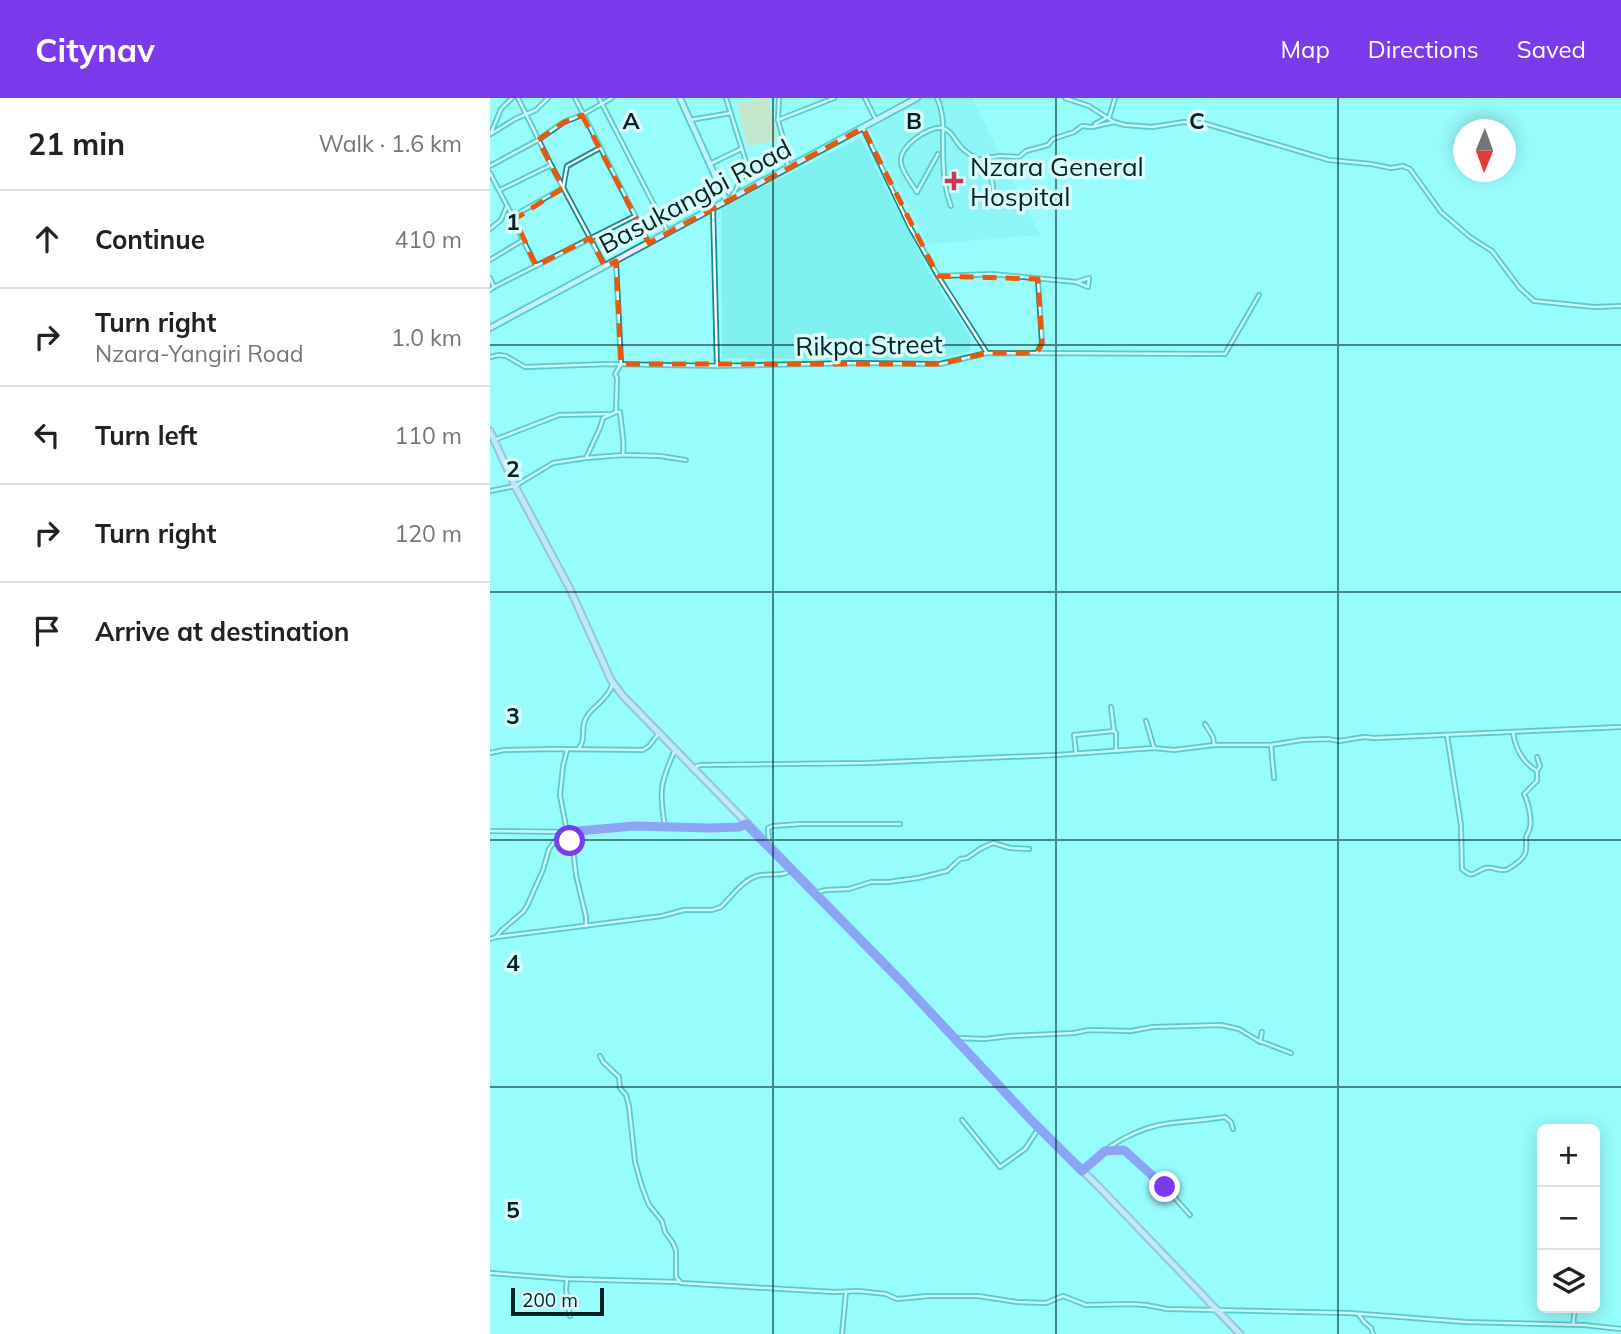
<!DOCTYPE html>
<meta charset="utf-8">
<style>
body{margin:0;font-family:Mulish,sans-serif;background:#f6f6f6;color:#202124}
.controls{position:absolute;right:21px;bottom:21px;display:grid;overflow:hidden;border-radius:10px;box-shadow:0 4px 18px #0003}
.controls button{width:63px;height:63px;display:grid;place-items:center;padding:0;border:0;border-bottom:2px solid #e0e0e0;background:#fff;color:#202124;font:35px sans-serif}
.compass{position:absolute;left:963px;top:21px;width:63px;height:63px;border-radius:50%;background:#fff;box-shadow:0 4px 18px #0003;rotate:181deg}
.scale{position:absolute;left:21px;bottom:18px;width:93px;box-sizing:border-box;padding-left:7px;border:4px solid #012222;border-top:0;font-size:19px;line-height:24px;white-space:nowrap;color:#012222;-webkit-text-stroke:5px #d9fdfd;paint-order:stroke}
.stop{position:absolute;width:21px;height:21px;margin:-16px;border:5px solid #7c3aed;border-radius:50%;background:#fff}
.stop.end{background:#7c3aed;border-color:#fff;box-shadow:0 2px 7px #0008}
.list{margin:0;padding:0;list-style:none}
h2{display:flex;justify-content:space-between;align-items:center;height:91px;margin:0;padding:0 28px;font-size:30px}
h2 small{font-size:23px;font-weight:400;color:#757577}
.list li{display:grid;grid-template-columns:46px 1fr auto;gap:21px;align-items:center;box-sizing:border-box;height:98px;padding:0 28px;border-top:2px solid #e0e0e0}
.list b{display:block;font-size:26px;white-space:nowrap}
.list p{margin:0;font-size:23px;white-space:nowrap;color:#757577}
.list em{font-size:23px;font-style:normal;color:#757577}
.icon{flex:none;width:38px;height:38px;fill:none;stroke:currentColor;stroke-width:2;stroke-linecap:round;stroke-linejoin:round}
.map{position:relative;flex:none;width:1131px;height:1236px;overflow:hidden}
header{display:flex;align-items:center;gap:42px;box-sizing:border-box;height:98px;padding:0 35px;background:#7c3aed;color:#fff}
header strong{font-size:33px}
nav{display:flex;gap:38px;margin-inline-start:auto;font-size:24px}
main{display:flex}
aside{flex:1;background:#fff}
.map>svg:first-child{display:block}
</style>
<header>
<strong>Citynav</strong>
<nav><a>Map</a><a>Directions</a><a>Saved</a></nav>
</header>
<main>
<aside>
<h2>21 min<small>Walk · 1.6 km</small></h2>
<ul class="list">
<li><svg class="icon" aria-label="ahead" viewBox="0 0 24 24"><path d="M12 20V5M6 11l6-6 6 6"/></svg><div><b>Continue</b></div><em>410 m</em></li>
<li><svg class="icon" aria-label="right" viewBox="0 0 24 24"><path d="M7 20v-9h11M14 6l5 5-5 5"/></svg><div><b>Turn right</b><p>Nzara-Yangiri Road</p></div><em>1.0 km</em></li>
<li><svg class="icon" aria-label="left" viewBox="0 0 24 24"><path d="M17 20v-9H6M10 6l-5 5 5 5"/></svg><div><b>Turn left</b></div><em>110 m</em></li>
<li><svg class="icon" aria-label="right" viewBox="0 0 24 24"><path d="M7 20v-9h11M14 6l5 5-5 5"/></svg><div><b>Turn right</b></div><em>120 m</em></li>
<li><svg class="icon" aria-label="arrive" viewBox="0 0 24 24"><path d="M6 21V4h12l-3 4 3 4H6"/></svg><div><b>Arrive at destination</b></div></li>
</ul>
</aside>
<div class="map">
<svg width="1131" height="1236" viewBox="0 0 1131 1236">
<rect width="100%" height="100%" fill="#98fcfc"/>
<g fill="#7ff0f0">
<polygon points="431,0 482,0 550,137 438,146 378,29"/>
<polygon points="370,40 440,175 481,240 480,253 444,262 232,260 231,110"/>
</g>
<polygon fill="#f9d097" points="273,0 278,0 288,42 257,48 247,5"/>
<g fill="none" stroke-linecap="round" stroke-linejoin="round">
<defs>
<g id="street">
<polyline points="28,0 61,67 115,168"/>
<polyline points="85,0 159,145"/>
<polyline points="109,0 178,134"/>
<polyline points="236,0 257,67 256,73 241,100"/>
<polyline points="289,0 288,22 295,47 298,69"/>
<polyline points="375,0 386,22"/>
<path d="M447 0C454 15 453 27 453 43 453 64 453 88 461 108"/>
<polyline points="575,0 599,8 624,24 635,27 662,29 694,24 713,25 839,62 881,66 901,70 913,68 920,71 951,114 980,139 1002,153 1029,189 1044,203 1104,209 1131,208"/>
<polyline points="619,20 625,0"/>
<polyline points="200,22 241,15"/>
<polyline points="288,22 344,0"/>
<polyline points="605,26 618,19"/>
<polyline points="373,30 420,129 448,178 497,255"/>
<polyline points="1,35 11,11 22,0"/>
<polyline points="1,36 25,21 46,12 58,0"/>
<polyline points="491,61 510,58 529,59 536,53 558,47 563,41 584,34 592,28 602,29 624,24"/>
<polyline points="220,66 251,51"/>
<polyline points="0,68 48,42 74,24 92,17 122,0"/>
<polyline points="0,75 25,123 28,132 46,168"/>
<polyline points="10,92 61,67"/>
<path d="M427 94C422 86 412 74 411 65 408 49 438 28 452 30 462 32 465 43 471 49 476 55 482 57 488 62 498 69 504 83 503 95"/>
<polyline points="427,94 448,56"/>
<polyline points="223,110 227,268"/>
<polyline points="25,121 32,113 73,90 77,68 110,50"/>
<polyline points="0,131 11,122 17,108"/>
<polyline points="0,162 33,142"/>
<polyline points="448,178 502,176 586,184 598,189 599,180 586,184"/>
<polyline points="0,180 4,189 0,192"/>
<polyline points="4,189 145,118"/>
<polyline points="547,255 552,245 548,182"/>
<polyline points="0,259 9,257 16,258 35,269 118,266 227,268 366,265 450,266 497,255 735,256 769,197"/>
<path d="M126 314H130C131 328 135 343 133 357"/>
<polyline points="4,342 69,317 118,316"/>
<polyline points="96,360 133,357 170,358 196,362"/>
<polyline points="0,393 25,388 63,365 96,360 110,330 113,320 126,314 127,280 125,276 131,266 126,163"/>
<polyline points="621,609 624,633 626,635 626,653"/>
<polyline points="656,623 664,650"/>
<polyline points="715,626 723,639 724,647"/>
<path d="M1023 634C1025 650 1033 665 1047 673"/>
<path d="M957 637 971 727 972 771C984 782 984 773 996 770 1004 768 1010 775 1018 771 1023 768 1033 761 1035 756 1037 751 1036 745 1036 739 1037 736 1040 732 1040 729 1042 721 1038 703 1034 696L1047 683V673L1050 668 1047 659"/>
<polyline points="781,647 784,680"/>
<path d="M89 650C96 642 91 632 95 622 99 612 108 608 114 600 118 596 121 591 123 585"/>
<polyline points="77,652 73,668 70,697 77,734 84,759 86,777 96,819 96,828"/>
<polyline points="0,655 14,652 64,651 153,652 159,648 169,635"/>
<polyline points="586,655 584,637 624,633"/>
<polyline points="205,672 207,668 210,667 378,665 566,657 664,650 684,652 724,647 781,647 812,642 838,641 849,643 874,639 885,640 1131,629"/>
<path d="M175 729C169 693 170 685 185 652"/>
<polyline points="0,733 89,734 144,728 220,730 249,729 256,726"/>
<polyline points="279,745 278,730 283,728 311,726 410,726"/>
<polyline points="328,794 336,792 359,791 381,784 398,784 428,780 457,773 470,761 477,760 490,751 503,745 520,750 539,751"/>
<path d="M6 839 172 818 194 812H222L231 809C241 799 253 782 267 778 279 774 291 780 301 772"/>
<polyline points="0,841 6,839 12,832 33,814 37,808 53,772 59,751 72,734"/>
<polyline points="467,940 495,941 520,938 584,935 599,932 641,933 663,929 731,927 749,931 767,942 801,955"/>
<polyline points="770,944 772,934"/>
<polyline points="110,958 113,964 129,979 130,990 136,997 139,1008 145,1064 152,1089 159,1107 172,1123 175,1134 183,1145 186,1153 186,1179 191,1185 344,1194 368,1193 396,1196 407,1201 438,1198 488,1198 527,1204 556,1205 573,1198 596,1207 641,1206 656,1207 677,1211 859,1215 975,1224 1094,1227 1131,1231"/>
<polyline points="472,1022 510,1069 535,1051 549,1030"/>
<polyline points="615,1053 636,1052 675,1089 700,1117"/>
<path d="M592 1073C615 1048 647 1029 681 1025 699 1023 717 1022 735 1019L741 1024 743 1031"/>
<polyline points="0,1175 77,1181 189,1184"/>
<polyline points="77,1181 76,1192 80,1218"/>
<polyline points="869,1217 874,1224 881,1230 883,1236"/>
<polyline points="1083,1227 1085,1210"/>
<polyline points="352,1236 356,1194"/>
</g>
<g id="secondary">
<polyline points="190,0 236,102"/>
<polyline points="0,230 427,0"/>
</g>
<polyline id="primary" points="0,333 25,388 80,491 121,582 133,598 412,884 541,1022 609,1089 750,1236"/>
</defs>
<use href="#street" stroke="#158a8b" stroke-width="6"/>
<use href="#secondary" stroke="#158a8b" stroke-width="8"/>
<use href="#primary" stroke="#957fae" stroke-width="9"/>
<use href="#street" stroke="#fff" stroke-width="2.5"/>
<use href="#secondary" stroke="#f7e8fd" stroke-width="4.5"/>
<use href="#primary" stroke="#efd0fb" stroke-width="5"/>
</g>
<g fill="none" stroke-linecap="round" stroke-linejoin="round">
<polyline stroke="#7c3aed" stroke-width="9" points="80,743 77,734 144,728 220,730 249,729 256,726 412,884 541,1022 592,1073 615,1053 634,1052 675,1089"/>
</g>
<path d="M0 0H1131V1236H0ZM92 17 159 145 373 30 448 178 548 181 552 245 547 255H497L450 266H131L126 163 115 169 100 140 46 168 25 121 73 90 48 42 74 24Z" fill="#98fcfc" fill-opacity=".55" fill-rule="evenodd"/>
<path fill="none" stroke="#e8590c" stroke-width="5" stroke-dasharray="14 9" stroke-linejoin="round" d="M92 17 159 145 373 30 448 178 548 181 552 245 547 255H497L450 266H131L126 163 115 169 100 140 46 168 25 121 73 90 48 42 74 24Z"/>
<path fill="none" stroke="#012222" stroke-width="2" stroke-opacity="0.55" d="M283 0V1236M566 0V1236M848 0V1236M0 247H1131M0 494H1131M0 742H1131M0 989H1131"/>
<path fill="#c83750" stroke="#d9fdfd" stroke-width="2.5" d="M460.5 72.5h7v7h7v7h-7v7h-7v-7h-7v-7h7z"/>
<g text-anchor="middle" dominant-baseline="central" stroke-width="7" stroke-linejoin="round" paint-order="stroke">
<g font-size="26" fill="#012222" stroke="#d9fdfd" text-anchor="start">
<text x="480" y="68">Nzara General<tspan x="480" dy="30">Hospital</tspan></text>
</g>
<g font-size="26" fill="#012222" stroke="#d9fdfd">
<text transform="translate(205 98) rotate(-28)">Basukangbi Road</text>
<text transform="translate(379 247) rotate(-1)">Rikpa Street</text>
</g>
</g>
<g font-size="23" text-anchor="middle" font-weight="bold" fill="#012222" stroke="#d9fdfd" stroke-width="7" stroke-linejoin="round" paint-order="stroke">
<text x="141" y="31">A</text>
<text x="424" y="31">B</text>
<text x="707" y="31">C</text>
<text x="23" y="132">1</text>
<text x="23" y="379">2</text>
<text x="23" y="626">3</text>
<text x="23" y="873">4</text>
<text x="23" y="1120">5</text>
</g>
</svg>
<div class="controls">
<button>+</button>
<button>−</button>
<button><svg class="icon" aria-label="layers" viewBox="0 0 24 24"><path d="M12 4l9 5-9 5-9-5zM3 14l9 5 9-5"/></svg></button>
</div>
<svg class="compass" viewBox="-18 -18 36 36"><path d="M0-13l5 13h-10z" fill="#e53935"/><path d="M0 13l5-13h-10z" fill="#757577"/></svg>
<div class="scale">200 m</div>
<div class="stop" style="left:80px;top:743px"></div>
<div class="stop end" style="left:675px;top:1089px"></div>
</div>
</main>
